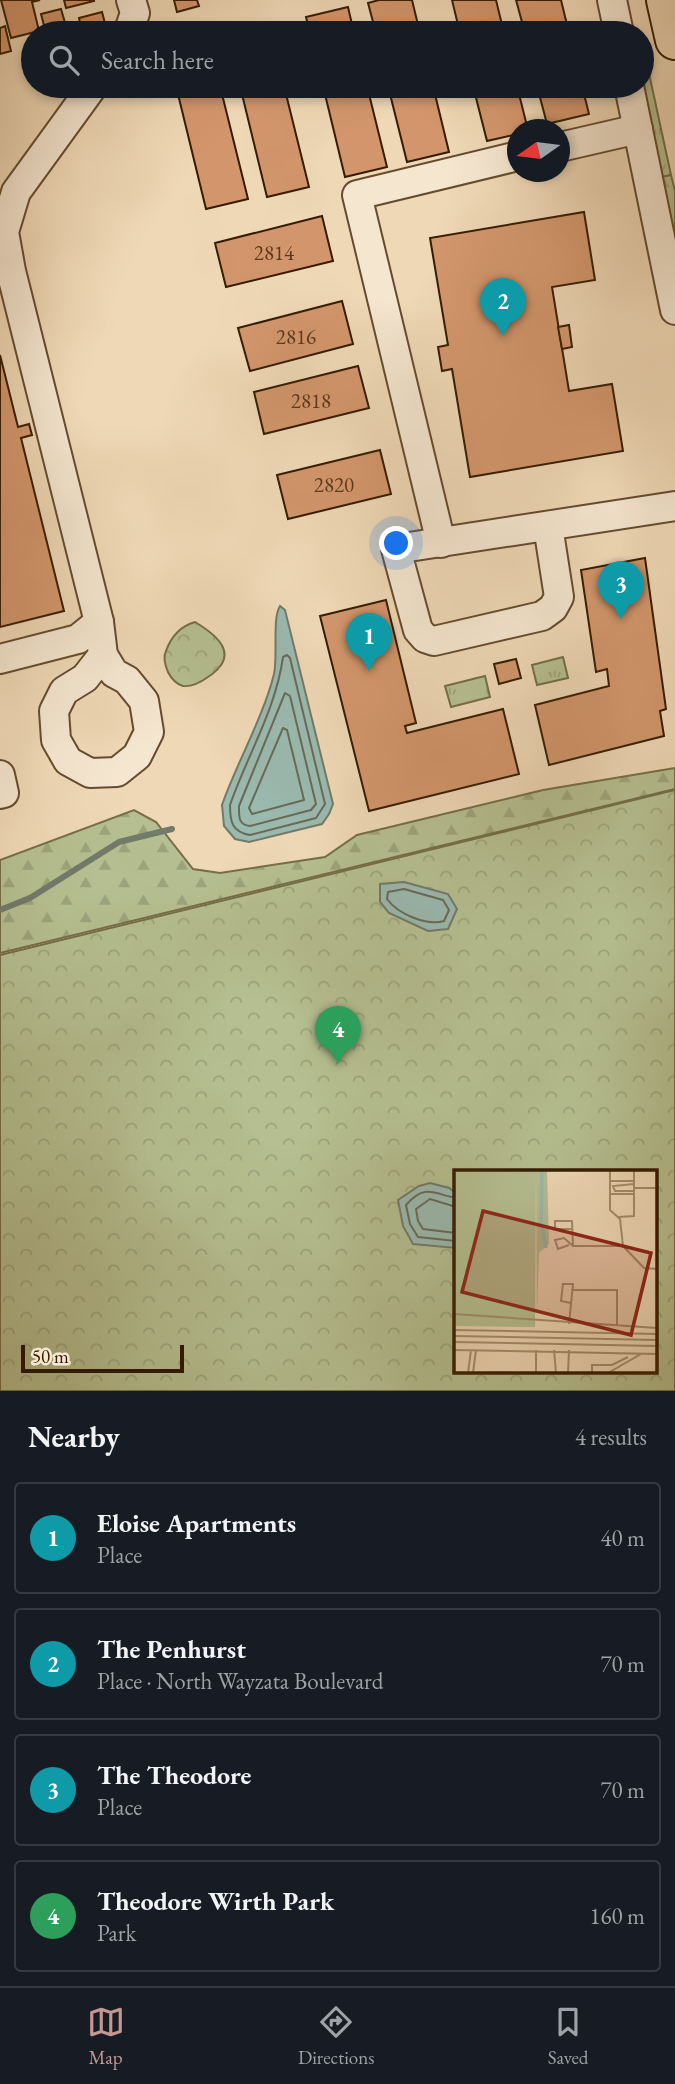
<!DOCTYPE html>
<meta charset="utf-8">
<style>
body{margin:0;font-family:"EB Garamond",serif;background:#20242c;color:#f1f3f6}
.compass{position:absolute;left:507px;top:119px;width:63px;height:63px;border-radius:50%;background:#171b24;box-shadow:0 4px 10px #0003;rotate:256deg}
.scale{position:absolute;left:21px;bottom:18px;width:163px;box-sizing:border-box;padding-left:7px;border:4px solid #351c00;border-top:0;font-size:19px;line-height:24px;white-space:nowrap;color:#351c00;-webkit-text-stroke:5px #f5e6d0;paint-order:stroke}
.you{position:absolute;left:397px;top:544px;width:24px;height:24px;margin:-18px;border:5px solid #fff;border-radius:50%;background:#1a73e8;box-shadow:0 0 0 10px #1a73e833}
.badge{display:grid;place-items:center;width:46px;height:46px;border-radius:50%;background:#c59692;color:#fff;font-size:23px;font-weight:700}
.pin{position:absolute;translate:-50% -58px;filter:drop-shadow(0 2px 4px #0008)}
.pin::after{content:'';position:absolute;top:37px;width:24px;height:21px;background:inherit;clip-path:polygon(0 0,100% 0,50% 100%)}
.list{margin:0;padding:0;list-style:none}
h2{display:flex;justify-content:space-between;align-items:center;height:91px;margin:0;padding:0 28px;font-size:30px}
h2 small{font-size:23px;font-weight:400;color:#9ea1a6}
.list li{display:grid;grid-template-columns:46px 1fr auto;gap:21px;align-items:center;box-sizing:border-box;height:112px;margin:0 14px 14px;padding:0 14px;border:2px solid #363941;border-radius:7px}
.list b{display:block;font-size:26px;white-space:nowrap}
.list p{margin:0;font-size:23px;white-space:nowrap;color:#9ea1a6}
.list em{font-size:23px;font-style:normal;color:#9ea1a6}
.icon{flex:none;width:38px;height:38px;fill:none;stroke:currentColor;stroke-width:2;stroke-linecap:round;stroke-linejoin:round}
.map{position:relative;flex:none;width:675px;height:1391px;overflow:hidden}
.search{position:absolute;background:#171b24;box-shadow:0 4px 10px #0003;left:21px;right:21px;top:21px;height:77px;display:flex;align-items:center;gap:18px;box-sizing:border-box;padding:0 24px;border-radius:38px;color:#9ea1a6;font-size:26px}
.sheet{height:595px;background:#171b24}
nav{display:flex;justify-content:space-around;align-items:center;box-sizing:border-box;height:98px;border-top:2px solid #363941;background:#171b24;font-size:19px;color:#9ea1a6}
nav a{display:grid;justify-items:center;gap:4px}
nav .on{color:#c59692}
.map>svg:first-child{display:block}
</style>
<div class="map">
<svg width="675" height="1391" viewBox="0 0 675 1391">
<defs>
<pattern id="grass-tufts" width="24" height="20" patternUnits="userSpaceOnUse" patternTransform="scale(1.75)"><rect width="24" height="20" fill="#b5bf91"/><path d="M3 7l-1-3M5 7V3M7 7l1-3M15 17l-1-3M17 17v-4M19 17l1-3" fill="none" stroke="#9ca47b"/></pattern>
<pattern id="forest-firs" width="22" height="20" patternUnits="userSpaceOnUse" patternTransform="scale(1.75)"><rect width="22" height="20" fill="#b5bf91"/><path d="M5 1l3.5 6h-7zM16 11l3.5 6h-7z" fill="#9ca47b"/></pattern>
<pattern id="park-crowns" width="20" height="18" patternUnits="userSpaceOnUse" patternTransform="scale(1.75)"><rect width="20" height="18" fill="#b5bf91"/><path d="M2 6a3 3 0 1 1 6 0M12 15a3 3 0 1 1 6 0" fill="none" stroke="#9ca47b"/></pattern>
</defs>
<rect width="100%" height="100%" fill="#efd8b6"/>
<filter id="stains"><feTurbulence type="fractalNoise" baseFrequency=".00286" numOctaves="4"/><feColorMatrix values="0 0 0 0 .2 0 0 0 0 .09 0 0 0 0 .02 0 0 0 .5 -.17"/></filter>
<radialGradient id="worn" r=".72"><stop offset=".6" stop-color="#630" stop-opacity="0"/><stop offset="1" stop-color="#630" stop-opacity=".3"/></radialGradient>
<g fill="url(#grass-tufts)" stroke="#756e48" stroke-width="2">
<polygon points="642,41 671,175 662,177 642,78"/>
<polygon points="563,657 568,678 537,685 532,665"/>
<polygon points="485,676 490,697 451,707 445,686"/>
</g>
<g fill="url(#forest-firs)" stroke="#756e48" stroke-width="2">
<polygon points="671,175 675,191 675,244 662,177"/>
<polygon points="675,768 675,789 0,953 0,860 134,810 156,822 193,869 220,873 325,857 357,835 543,790"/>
</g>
<g fill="url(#park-crowns)" stroke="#756e48" stroke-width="2" fill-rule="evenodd">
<path d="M195 622C220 637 240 656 208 677 201 682 192 687 183 686 176 684 171 678 168 672 165 665 163 657 166 651 171 637 181 626 195 622Z"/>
<path d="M675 790V1391H0V955ZM456 1172H656V1372H456Z"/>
</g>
<g fill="#9ab9af" stroke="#727a69" stroke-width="2">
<path d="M280 606 285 610 333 804 329 814 322 824 249 842 235 839 224 826 222 805C237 762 263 718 274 674 278 656 272 618 280 606Z"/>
<polygon points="404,882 448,894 457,909 448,929 428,931 389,913 380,902 380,884"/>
<polygon points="430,1183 449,1188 456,1193 456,1248 413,1244 403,1226 398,1200 419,1186"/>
</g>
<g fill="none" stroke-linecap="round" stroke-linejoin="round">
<g stroke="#686a58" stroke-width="2">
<path d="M287 655 290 658 325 804 316 818 250 835C232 832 230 822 230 805 247 756 276 709 283 657Z"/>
<path d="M285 693 290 696 316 804 311 810 250 826C238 825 239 816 239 806Z"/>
<polygon points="283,728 287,730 304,800 252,814 249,808"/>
<path d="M404 889 443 900 449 910 444 921C426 926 398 914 387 899L388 892Z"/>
<path d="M456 1198C434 1194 425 1183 406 1205L410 1224 418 1237 456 1241"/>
<polyline points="456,1207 430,1199 416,1209 418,1221 423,1229 456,1233"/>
</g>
<polyline stroke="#727a69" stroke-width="6" points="0,910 30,898 119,842 172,829"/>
</g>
<g fill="#d3966c" stroke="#351c00" stroke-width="2">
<polygon points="1,0 40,0 32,2 39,31 11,38"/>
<polygon points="64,0 94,0 94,1 66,8"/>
<polygon points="174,0 197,0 199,6 177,12"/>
<polygon points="379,0 412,0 420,33 376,33 368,3"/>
<polygon points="452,0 496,0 504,33 460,33"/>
<polygon points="516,0 561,0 569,33 525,33"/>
<polygon points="348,7 354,33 310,33 306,17"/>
<polygon points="61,9 68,33 46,33 41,14"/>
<polygon points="102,12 107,31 82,33 79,18"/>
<polygon points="5,26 11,51 0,54 0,28"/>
<polygon points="176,86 220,86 248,199 206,209"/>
<polygon points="240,86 284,86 309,187 267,197"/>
<polygon points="323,86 367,86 387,167 345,177"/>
<polygon points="388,86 433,86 449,152 407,162"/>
<polygon points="473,86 517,86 528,130 518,130 518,134 487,141"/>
<polygon points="537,86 582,86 589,114 547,124"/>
<polygon points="584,212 595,280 552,287 569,391 612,384 623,451 470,477 452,369 442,371 438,347 448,345 430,238"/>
<polygon points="322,216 333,261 226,287 215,243"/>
<polygon points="342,301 353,344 250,371 238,328"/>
<polygon points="569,325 572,347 562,349 558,327"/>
<polygon points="0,355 18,427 29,424 32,435 21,438 64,611 0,627"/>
<polygon points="358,366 369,408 264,434 254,392"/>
<polygon points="380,450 391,494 288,519 277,475"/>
<polygon points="645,558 666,709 660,711 664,736 549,765 535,705 609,686 607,669 596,672 581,570"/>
<polygon points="386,600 416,723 405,726 407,733 503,709 519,774 369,811 320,616"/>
<polygon points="516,659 521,678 499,684 494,664"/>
</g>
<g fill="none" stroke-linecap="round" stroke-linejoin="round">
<defs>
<g id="minor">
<polyline points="612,0 619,33"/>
<polyline points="128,33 135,13 131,0"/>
<polyline points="93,86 16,192 4,232 11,271 99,622 103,655 114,673 127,680 144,701 149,732 137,756 117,772 90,773 68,761 56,740 54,711 64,691 85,678 103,655"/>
<polyline points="629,86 675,310"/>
<polyline points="560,147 638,129"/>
<polyline points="548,526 559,597 553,608 542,616 434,641 425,638 418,630 396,549 675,506"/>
<polyline points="441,543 357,195 518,156"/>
<polyline points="0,659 78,639 99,622"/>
<polyline points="0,775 4,793 0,794"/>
</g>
<polyline id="highway" points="666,0 675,40"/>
</defs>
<use href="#minor" stroke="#644b2e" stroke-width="32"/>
<use href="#highway" stroke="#351c00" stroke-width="42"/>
<use href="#minor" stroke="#f5e6d0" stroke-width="28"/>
<use href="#highway" stroke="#efd8b6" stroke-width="38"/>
</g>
<g text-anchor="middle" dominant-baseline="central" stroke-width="5" stroke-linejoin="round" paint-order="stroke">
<g font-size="21" fill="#5c3a1b">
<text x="274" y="252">2814</text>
<text x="296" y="336">2816</text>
<text x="311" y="400">2818</text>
<text x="334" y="484">2820</text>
</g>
</g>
<g transform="translate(454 1170)">
<rect width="203" height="203" fill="#efd8b6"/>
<path d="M82 0H93L95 74 85 83 83 147Z" fill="#b5bf91"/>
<path d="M0 0H82L81 157 0 156Z" fill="#b5bf91"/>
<path fill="none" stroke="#9ab9af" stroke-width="3.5" d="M88 0 87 52 92 78"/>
<path fill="none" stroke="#a58d6d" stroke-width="2" d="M156 0V40L166 49 169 76M156 11H180M180 18H203M180 21H161L159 16 180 14M156 24H180M164 47 180 46V0M118 59H101V51H118L119 76M115 75 104 79 101 70 110 68 119 76H169L190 98 203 99M118 120H163V156M0 144 203 158M115 154 119 114H109L107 131 117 133M0 160 203 164M0 166 203 170M0 172 203 176M0 180 203 184M100 180 102 203M14 203 17 180M19 203 22 180M82 203V180M114 203 115 180M138 203V195H158L174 187M154 203 187 184"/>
<path fill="#8f2418" fill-opacity="0.15" stroke="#8f2418" stroke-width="3.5" d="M29 41 197 83 177 165 8 122Z"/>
<rect width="203" height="203" fill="none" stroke="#351c00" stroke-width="3.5"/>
</g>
<rect width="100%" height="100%" filter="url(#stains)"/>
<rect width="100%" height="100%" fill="url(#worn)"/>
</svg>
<svg class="compass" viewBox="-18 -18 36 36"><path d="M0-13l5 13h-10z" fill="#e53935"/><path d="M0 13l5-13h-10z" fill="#9ea1a6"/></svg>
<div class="scale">50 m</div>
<div class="you"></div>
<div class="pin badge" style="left:369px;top:671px;background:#0f9aa8">1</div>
<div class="pin badge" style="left:503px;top:336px;background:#0f9aa8">2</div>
<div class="pin badge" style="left:621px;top:619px;background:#0f9aa8">3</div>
<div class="pin badge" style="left:338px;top:1064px;background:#2e9e5b">4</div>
<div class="search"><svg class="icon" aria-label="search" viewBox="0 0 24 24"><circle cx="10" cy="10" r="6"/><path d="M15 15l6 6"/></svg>Search here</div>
</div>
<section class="sheet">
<h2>Nearby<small>4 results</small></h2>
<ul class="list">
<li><span class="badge" style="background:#0f9aa8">1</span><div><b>Eloise Apartments</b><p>Place</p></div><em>40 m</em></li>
<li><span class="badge" style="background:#0f9aa8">2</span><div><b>The Penhurst</b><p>Place · North Wayzata Boulevard</p></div><em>70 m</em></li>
<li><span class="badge" style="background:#0f9aa8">3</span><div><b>The Theodore</b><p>Place</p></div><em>70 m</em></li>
<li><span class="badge" style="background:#2e9e5b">4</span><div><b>Theodore Wirth Park</b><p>Park</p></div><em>160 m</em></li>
</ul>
</section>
<nav>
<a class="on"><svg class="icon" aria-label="map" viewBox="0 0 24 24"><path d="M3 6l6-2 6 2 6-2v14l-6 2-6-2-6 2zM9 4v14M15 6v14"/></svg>Map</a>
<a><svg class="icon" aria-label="directions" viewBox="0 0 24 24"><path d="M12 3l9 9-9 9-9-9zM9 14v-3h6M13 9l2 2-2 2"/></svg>Directions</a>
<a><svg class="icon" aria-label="saved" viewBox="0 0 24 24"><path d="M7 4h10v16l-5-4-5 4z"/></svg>Saved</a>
</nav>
